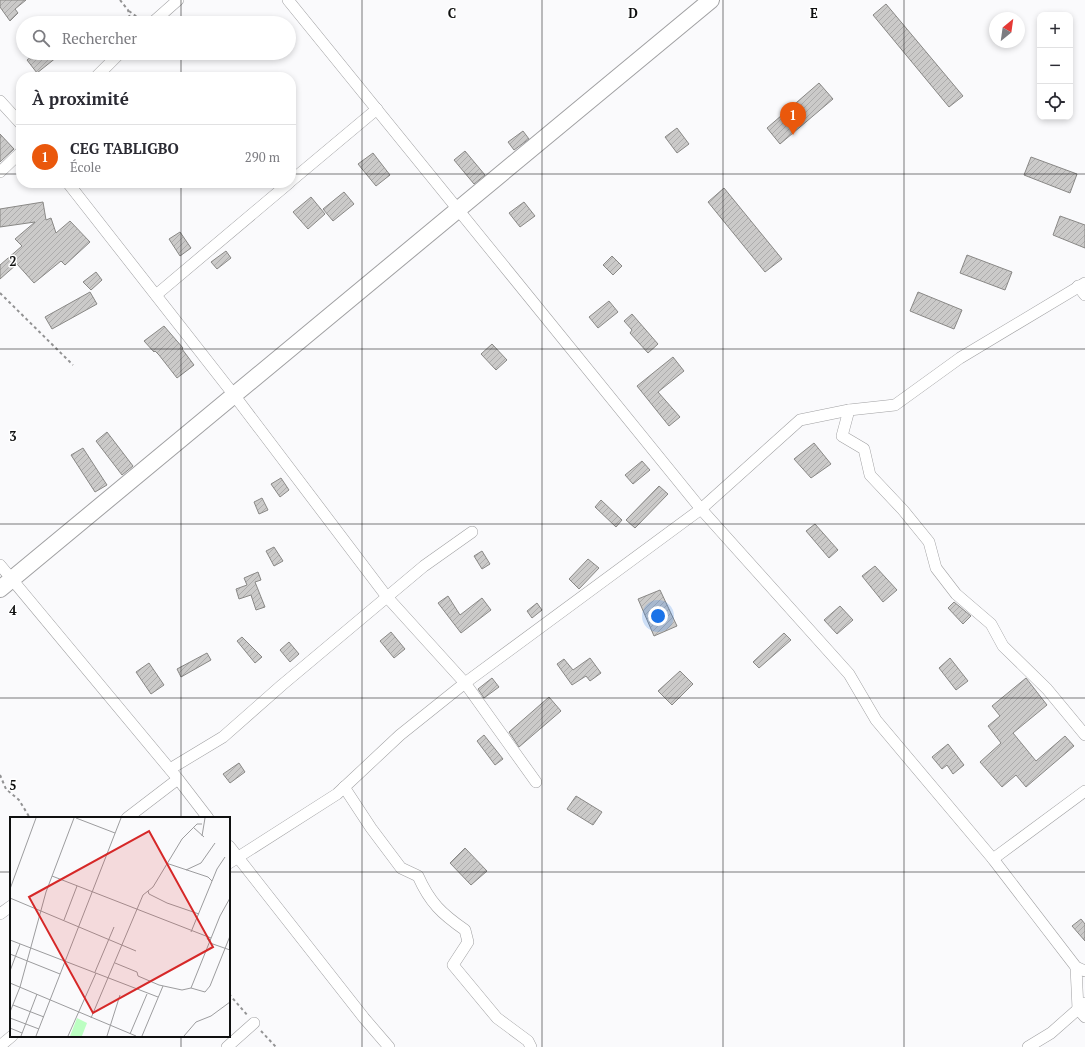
<!DOCTYPE html>
<html lang="fr">
<meta charset="utf-8">
<style>
body{margin:0;font-family:"PT Serif",serif;background:#f2f2f3;color:#2b2b33}
.controls{position:absolute;right:12px;top:12px;display:grid;overflow:hidden;border-radius:8px;box-shadow:0 2px 6px #0003}
.controls button{width:36px;height:36px;display:grid;place-items:center;padding:0;border:0;border-bottom:1px solid #e1e1e2;background:#fff;color:#2b2b33;font:20px sans-serif}
.compass{position:absolute;left:989px;top:12px;width:36px;height:36px;border-radius:50%;background:#fff;box-shadow:0 2px 6px #0003;rotate:29deg}
.you{position:absolute;left:658px;top:616px;width:14px;height:14px;margin:-10px;border:3px solid #fff;border-radius:50%;background:#1a73e8;box-shadow:0 0 0 6px #1a73e833}
.badge{display:grid;place-items:center;width:26px;height:26px;border-radius:50%;background:#ea580c;color:#fff;font-size:13px;font-weight:700}
.pin{position:absolute;translate:-50% -33px;filter:drop-shadow(0 1px 2px #0008)}
.pin::after{content:'';position:absolute;top:21px;width:14px;height:12px;background:inherit;clip-path:polygon(0 0,100% 0,50% 100%)}
.list{margin:0;padding:0;list-style:none}
h2{display:flex;justify-content:space-between;align-items:center;height:52px;margin:0;padding:0 16px;font-size:17px}
h2 small{font-size:13px;font-weight:400;color:#7c7c81}
.list li{display:grid;grid-template-columns:26px 1fr auto;gap:12px;align-items:center;box-sizing:border-box;height:64px;padding:0 16px;border-top:1px solid #e1e1e2}
.list b{display:block;font-size:15px;white-space:nowrap}
.list p{margin:0;font-size:13px;white-space:nowrap;color:#7c7c81}
.list em{font-size:13px;font-style:normal;color:#7c7c81}
.icon{flex:none;width:22px;height:22px;fill:none;stroke:currentColor;stroke-width:2;stroke-linecap:round;stroke-linejoin:round}
.map{position:relative;flex:none;width:1085px;height:1047px;overflow:hidden}
.search{position:absolute;background:#fff;box-shadow:0 2px 6px #0003;left:16px;top:16px;width:280px;height:44px;display:flex;align-items:center;gap:10px;box-sizing:border-box;padding:0 14px;border-radius:22px;color:#7c7c81;font-size:15px}
.panel{position:absolute;background:#fff;box-shadow:0 2px 6px #0003;left:16px;top:72px;width:280px;height:116px;border-radius:16px}
.map>svg:first-child{display:block}
</style>
<div class="map">
<svg width="1085" height="1047" viewBox="0 0 1085 1047">
<defs>
<pattern id="building-hatch" width="6" height="6" patternUnits="userSpaceOnUse"><rect width="6" height="6" fill="#cbcac9"/><path d="M-1 1l2-2M0 6l6-6M5 7l2-2" fill="none" stroke="#adacac"/></pattern>
</defs>
<rect width="100%" height="100%" fill="#fafafc"/>
<g fill="url(#building-hatch)" stroke="#898886">
<polygon points="0,0 26,0 15,9 18,13 10,21 0,7"/>
<polygon points="886,4 963,96 949,107 873,15"/>
<polygon points="36,53 62,53 37,73 27,60"/>
<polygon points="819,83 833,99 780,144 767,128"/>
<polygon points="677,128 689,144 677,153 665,137"/>
<polygon points="523,131 529,139 514,150 508,142"/>
<polygon points="0,134 14,149 0,162"/>
<polygon points="465,151 485,175 474,184 454,160"/>
<polygon points="373,153 390,175 376,186 358,164"/>
<polygon points="1031,157 1077,174 1070,193 1024,175"/>
<polygon points="724,188 782,259 765,272 708,202"/>
<polygon points="344,192 354,204 333,221 323,209"/>
<polygon points="311,197 325,214 308,229 293,212"/>
<polygon points="43,202 46,220 51,218 56,233 70,221 90,242 65,265 61,261 34,283 17,264 0,279 0,265 22,246 15,239 35,222 0,227 0,209"/>
<polygon points="524,202 535,216 520,227 509,213"/>
<polygon points="1060,216 1085,225 1085,248 1053,235"/>
<polygon points="180,232 191,248 180,256 169,239"/>
<polygon points="226,251 231,258 217,269 211,262"/>
<polygon points="967,255 1012,272 1005,290 960,273"/>
<polygon points="612,256 622,266 613,275 603,265"/>
<polygon points="96,272 102,280 91,290 83,282"/>
<polygon points="90,292 97,304 52,329 45,317"/>
<polygon points="918,292 962,310 954,329 910,311"/>
<polygon points="609,301 618,312 598,328 589,317"/>
<polygon points="632,314 658,344 648,353 630,333 632,330 624,321"/>
<polygon points="164,326 183,348 182,349 194,365 177,378 159,355 155,351 154,352 144,341"/>
<polygon points="492,344 507,360 496,370 481,354"/>
<polygon points="673,357 684,371 658,392 680,417 669,426 637,386"/>
<polygon points="107,432 133,466 122,475 96,441"/>
<polygon points="814,443 831,464 811,478 794,459"/>
<polygon points="83,448 107,485 95,492 71,455"/>
<polygon points="642,461 650,470 633,484 625,475"/>
<polygon points="281,478 289,490 280,497 271,484"/>
<polygon points="659,486 668,494 635,528 626,520"/>
<polygon points="262,498 268,510 259,514 254,502"/>
<polygon points="601,500 622,520 616,527 595,507"/>
<polygon points="815,524 838,550 829,558 806,531"/>
<polygon points="274,547 283,561 274,566 266,551"/>
<polygon points="482,551 490,564 482,569 474,556"/>
<polygon points="588,559 599,568 579,589 569,579"/>
<polygon points="875,566 897,590 883,602 862,576"/>
<polygon points="258,572 261,580 255,582 265,607 256,610 251,595 239,599 236,589 247,585 244,578"/>
<polygon points="660,590 677,626 654,636 638,599"/>
<polygon points="448,596 460,615 482,598 491,610 461,633 438,603"/>
<polygon points="954,602 971,616 963,624 948,608"/>
<polygon points="537,603 542,610 532,618 527,611"/>
<polygon points="840,606 853,620 837,634 824,620"/>
<polygon points="391,632 405,649 394,658 380,641"/>
<polygon points="784,633 791,640 759,668 753,662"/>
<polygon points="242,637 262,657 255,663 237,641"/>
<polygon points="289,642 299,654 290,662 280,650"/>
<polygon points="207,653 211,660 181,677 177,669"/>
<polygon points="590,658 601,673 590,681 586,676 572,685 557,664 564,659 573,670"/>
<polygon points="950,658 968,681 956,690 939,668"/>
<polygon points="149,663 164,685 151,694 136,672"/>
<polygon points="680,671 693,684 672,705 658,691"/>
<polygon points="492,678 499,687 484,698 478,689"/>
<polygon points="1026,678 1047,705 1013,733 1036,761 1065,736 1074,746 1026,787 1016,775 1002,787 980,762 1001,743 988,726 1000,716 992,706"/>
<polygon points="549,697 561,711 519,747 509,732"/>
<polygon points="484,735 503,759 495,765 477,741"/>
<polygon points="948,744 964,765 953,774 947,765 942,769 932,757"/>
<polygon points="239,763 245,772 230,783 223,774"/>
<polygon points="576,796 602,812 593,825 567,809"/>
<polygon points="465,848 487,871 471,885 450,863"/>
<polygon points="1081,919 1085,924 1085,941 1072,926"/>
</g>
<g fill="none" stroke-linecap="round" stroke-linejoin="round">
<defs>
<g id="street">
<polyline points="288,0 701,509 849,674 876,720 993,859 1076,967 1085,971"/>
<polyline points="152,23 178,0"/>
<polyline points="96,77 120,53"/>
<polyline points="0,101 21,124"/>
<polyline points="0,172 21,152"/>
<polyline points="291,181 377,109"/>
<polyline points="68,183 234,395 387,597 465,683 536,782"/>
<polyline points="1078,286 1085,295"/>
<polyline points="156,295 289,183"/>
<polyline points="849,410 842,436 864,449 870,475 903,510 929,542 936,568 956,594 991,624 1003,646 1047,689 1085,735"/>
<polyline points="0,565 178,779 208,818"/>
<polyline points="170,769 223,737 282,685 424,566 472,532"/>
<path d="M344 787 371 828 401 868 418 876C430 903 442 914 465 930L468 942 453 965 497 1018 528 1041 531 1047"/>
<polyline points="127,818 178,779"/>
<polyline points="229,846 364,1018 389,1047"/>
<polyline points="993,859 1085,791"/>
<polyline points="229,863 337,794 400,735 465,683 701,509 800,420 849,410 895,405 960,358 1085,283"/>
<polyline points="0,914 11,906"/>
<polyline points="1076,967 1078,1009 1085,1017"/>
<polyline points="0,1046 12,1036"/>
<polyline points="227,1047 254,1023"/>
<polyline points="1028,1047 1051,1033 1085,1003"/>
</g>
<polyline id="secondary" points="0,589 711,0"/>
</defs>
<use href="#street" stroke="#a0a0a2" stroke-width="12"/>
<use href="#secondary" stroke="#a0a0a2" stroke-width="18"/>
<g stroke="#929293" stroke-width="2" stroke-dasharray="3 3" stroke-linecap="butt">
<polyline points="120,0 128,10 131,23"/>
<polyline points="129,11 141,20"/>
<polyline points="0,293 73,365"/>
<polyline points="0,775 6,789 19,800 30,818"/>
<polyline points="229,994 248,1016"/>
<polyline points="261,1031 276,1047"/>
</g>
<use href="#street" stroke="#fff" stroke-width="11"/>
<use href="#secondary" stroke="#fff" stroke-width="16"/>
</g>
<path fill="none" stroke="#0f1010" stroke-width="1" stroke-opacity="0.55" d="M181 0V23M362 0V1047M542 0V1047M723 0V1047M904 0V1047M181 53V77M0 174H21M291 174H1085M181 183V818M0 349H1085M0 524H1085M0 698H1085M0 872H11M229 872H1085M181 1036V1047"/>
<g transform="translate(10 817)">
<rect width="220" height="220" fill="#fafafc"/>
<path d="M67 201 77 206 72 219H60Z" fill="#bcffc2"/>
<path fill="none" stroke="#9c9c9e" stroke-width="1" d="M66 1 105 16M183 10 194 20M192 19 195 1M156 46 198 60 202 64M176 53 191 46 205 26M42 59 201 121M0 72 26 1M138 74 139 77 157 86 189 97M0 81 126 134M54 103 67 69M181 115 207 52 215 40M197 121 200 126 220 133M0 123 148 180M0 137 50 157M105 146 127 155 128 159 149 168 172 173 181 171 210 99 220 81M0 154 10 127M85 155 104 110M0 166 126 219M181 171 195 175 200 169 220 119M3 188 34 200M0 195 10 170 36 75 64 1M0 201 29 212M81 201 133 78 143 70 172 22 187 7H192M0 211 12 216M120 217 137 177M11 219 27 177M26 219 111 1M58 219 86 156M97 219 110 178M132 219 153 169M174 219 186 205 201 199 220 185"/>
<path fill="#d62828" fill-opacity="0.15" stroke="#d62828" stroke-width="2" d="M139 14 203 130 83 196 19 80Z"/>
<rect width="220" height="220" fill="none" stroke="#0f1010" stroke-width="2"/>
</g>
<g font-size="13" text-anchor="middle" font-weight="bold" fill="#0f1010" stroke="#fff" stroke-width="3" stroke-linejoin="round" paint-order="stroke">
<text x="452" y="18">C</text>
<text x="633" y="18">D</text>
<text x="814" y="18">E</text>
<text x="13" y="266">2</text>
<text x="13" y="441">3</text>
<text x="13" y="615">4</text>
<text x="13" y="790">5</text>
</g>
</svg>
<div class="controls">
<button>+</button>
<button>−</button>
<button><svg class="icon" aria-label="locate" viewBox="0 0 24 24"><circle cx="12" cy="12" r="6"/><path d="M12 2v4M12 18v4M2 12h4M18 12h4"/></svg></button>
</div>
<svg class="compass" viewBox="-18 -18 36 36"><path d="M0-13l5 13h-10z" fill="#e53935"/><path d="M0 13l5-13h-10z" fill="#7c7c81"/></svg>
<div class="you"></div>
<div class="pin badge" style="left:793px;top:135px">1</div>
<div class="search"><svg class="icon" aria-label="search" viewBox="0 0 24 24"><circle cx="10" cy="10" r="6"/><path d="M15 15l6 6"/></svg>Rechercher</div>
<section class="panel">
<h2>À proximité<small></small></h2>
<ul class="list">
<li><span class="badge">1</span><div><b>CEG TABLIGBO</b><p>École</p></div><em>290 m</em></li>
</ul>
</section>
</div>
